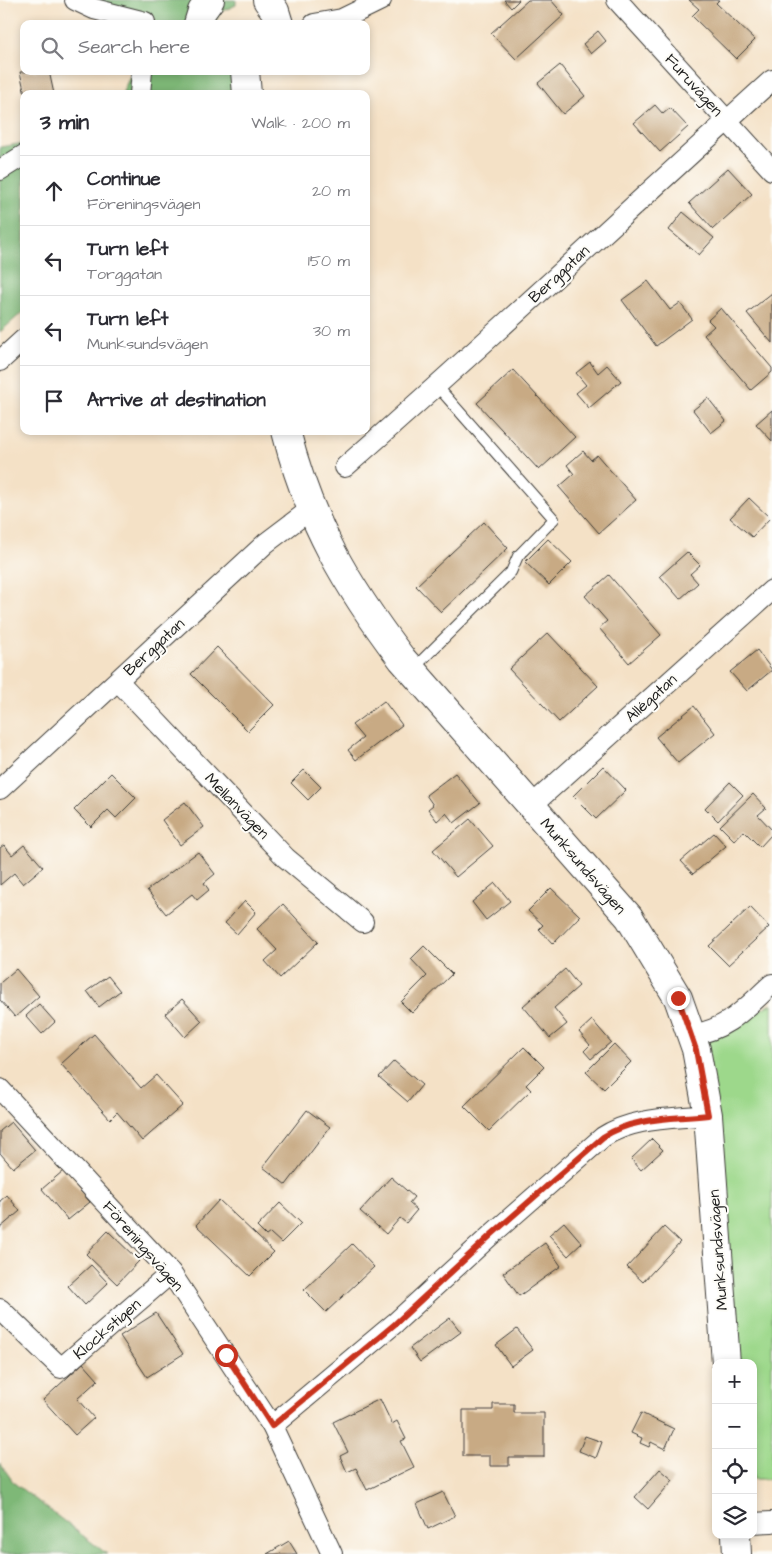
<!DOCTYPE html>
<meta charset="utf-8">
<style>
body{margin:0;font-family:"Architects Daughter",sans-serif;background:#f2f2f3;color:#2b2b33}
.controls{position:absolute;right:15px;bottom:15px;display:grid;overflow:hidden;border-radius:10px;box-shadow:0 2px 8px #0003}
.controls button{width:45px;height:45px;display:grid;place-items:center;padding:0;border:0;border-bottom:1px solid #e1e1e2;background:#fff;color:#2b2b33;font:25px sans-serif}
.stop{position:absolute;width:15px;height:15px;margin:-11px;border:4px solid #c8321e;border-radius:50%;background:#fff}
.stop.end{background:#c8321e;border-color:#fff;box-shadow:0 1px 5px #0008}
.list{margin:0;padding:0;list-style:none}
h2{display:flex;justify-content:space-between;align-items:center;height:65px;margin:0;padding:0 20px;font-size:21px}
h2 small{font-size:16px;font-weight:400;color:#7c7c81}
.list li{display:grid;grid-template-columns:32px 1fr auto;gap:15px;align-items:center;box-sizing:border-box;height:70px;padding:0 20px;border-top:1px solid #e1e1e2}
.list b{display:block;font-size:19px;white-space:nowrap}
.list p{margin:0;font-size:16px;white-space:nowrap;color:#7c7c81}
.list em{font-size:16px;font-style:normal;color:#7c7c81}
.icon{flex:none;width:28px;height:28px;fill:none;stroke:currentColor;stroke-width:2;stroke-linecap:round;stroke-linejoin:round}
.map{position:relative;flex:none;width:772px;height:1554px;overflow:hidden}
.search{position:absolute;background:#fff;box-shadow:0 2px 8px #0003;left:20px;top:20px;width:350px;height:55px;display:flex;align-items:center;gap:12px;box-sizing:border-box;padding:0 18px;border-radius:10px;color:#7c7c81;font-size:19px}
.panel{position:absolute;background:#fff;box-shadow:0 2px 8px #0003;left:20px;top:90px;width:350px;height:345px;border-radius:10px}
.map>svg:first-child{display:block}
</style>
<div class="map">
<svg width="772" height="1554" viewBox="0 0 772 1554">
<rect width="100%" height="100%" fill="#fdfcf7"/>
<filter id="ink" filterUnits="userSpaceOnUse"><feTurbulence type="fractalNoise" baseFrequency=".02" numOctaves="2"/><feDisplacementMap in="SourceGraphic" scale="10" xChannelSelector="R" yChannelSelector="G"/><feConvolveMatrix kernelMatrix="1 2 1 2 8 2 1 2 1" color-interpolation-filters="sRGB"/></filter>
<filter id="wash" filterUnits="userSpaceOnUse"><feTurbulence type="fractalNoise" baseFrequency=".0096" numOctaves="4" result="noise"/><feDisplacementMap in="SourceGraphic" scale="20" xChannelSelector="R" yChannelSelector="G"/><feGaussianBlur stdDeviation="1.12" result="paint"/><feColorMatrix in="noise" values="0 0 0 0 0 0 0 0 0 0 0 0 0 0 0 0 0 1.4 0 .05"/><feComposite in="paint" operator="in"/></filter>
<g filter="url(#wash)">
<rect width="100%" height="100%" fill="#f4e1c6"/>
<polygon fill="#9dd88b" stroke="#5c7a54" points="772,1004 772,1479 753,1479 753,1363 721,1363 690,1044"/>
<g fill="#7eb877" stroke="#4d6a4a">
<polygon points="86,0 236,0 236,5 221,12 214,24 139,24"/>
<polygon points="132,71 243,71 246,94 122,94"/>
<polygon points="24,143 24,311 0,332 0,147"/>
<polygon points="0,1463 14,1483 107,1554 0,1554"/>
</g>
<g id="blocks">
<g fill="#c8aa84">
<polygon points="504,0 519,0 511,8"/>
<polygon points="528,0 551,0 564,15 516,59 491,33"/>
<polygon points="689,0 719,0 716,3 755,40 736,59 692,16 699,9"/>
<polygon points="598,31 606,41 591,54 583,44"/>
<polygon points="560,65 585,96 563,114 538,83"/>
<polygon points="49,71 54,94 25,94 20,72"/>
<polygon points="655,105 663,114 670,108 688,127 660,152 634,123"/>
<polygon points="728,168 752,194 713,229 689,203"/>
<polygon points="683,212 714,238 699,255 669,230"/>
<polygon points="648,281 670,310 680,303 692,319 656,346 622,300"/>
<polygon points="772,293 772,343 747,313"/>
<polygon points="721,308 772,368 772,372 751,390 704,335 714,326 708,320"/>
<polygon points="590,362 598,373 607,365 621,381 589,408 576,393 586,385 576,373"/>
<polygon points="513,370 575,437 539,470 477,403"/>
<polygon points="708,398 726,421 711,433 693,410"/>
<polygon points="772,410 772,441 756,424"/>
<polygon points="583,451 591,460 597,455 636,500 599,533 559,487 574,474 567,465"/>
<polygon points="749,498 770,518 752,537 730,518"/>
<polygon points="484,522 508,548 441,612 416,586"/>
<polygon points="548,539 572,562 549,585 525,562"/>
<polygon points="687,552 700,565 690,574 698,583 680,599 660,576"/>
<polygon points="609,575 661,635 629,663 599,628 607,621 585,596"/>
<polygon points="548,633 598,686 559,722 509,669"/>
<polygon points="217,647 274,705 248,731 191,674"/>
<polygon points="757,650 772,670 747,691 730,672"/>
<polygon points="384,701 402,725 356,760 348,750 363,738 352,725"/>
<polygon points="694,706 715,733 678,763 656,737"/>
<polygon points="603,766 626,790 596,819 573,796"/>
<polygon points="304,770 321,787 308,800 291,783"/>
<polygon points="111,773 136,798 116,818 108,810 91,827 74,810"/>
<polygon points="455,773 480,803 454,823 446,813 437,821 428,809 433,805 426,795"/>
<polygon points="730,782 743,795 718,821 705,808"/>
<polygon points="753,794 766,808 758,815 772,830 772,834 760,847 744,831 734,840 720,826"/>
<polygon points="185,802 204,827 180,845 162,820"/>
<polygon points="470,819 493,846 456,877 433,850"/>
<polygon points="714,833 726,846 693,874 681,861"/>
<polygon points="4,845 12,855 24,845 43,867 23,884 14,873 0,885 0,848"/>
<polygon points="198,852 215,874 204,883 209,890 197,900 192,894 166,914 147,890"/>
<polygon points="495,883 510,901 486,920 472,902"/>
<polygon points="551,888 580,916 553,944 539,929 543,925 528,911"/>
<polygon points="245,901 256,912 237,934 225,923"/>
<polygon points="283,904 318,942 280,978 265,961 277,950 257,929"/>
<polygon points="750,907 769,927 728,965 709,946"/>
<polygon points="424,946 452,974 412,1013 401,1002 427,976 411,959"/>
<polygon points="16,969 39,996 15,1017 0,1000 0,983"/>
<polygon points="565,969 579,986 554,1008 567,1024 550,1038 523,1006"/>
<polygon points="108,976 120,991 99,1007 87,991"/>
<polygon points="182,999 202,1021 185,1037 165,1014"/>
<polygon points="39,1004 55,1022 42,1034 26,1016"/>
<polygon points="592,1020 611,1042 591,1059 584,1051 590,1045 579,1032"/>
<polygon points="94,1034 141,1088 156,1075 183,1105 142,1141 117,1112 110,1119 61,1064"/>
<polygon points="614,1044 631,1062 604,1089 586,1072"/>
<polygon points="524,1047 544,1067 526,1085 531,1090 489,1131 464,1106"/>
<polygon points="394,1061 422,1085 408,1102 379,1077"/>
<polygon points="307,1110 330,1127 286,1185 263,1167"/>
<polygon points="11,1122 35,1150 13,1168 0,1153 0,1131"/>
<polygon points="652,1139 663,1150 641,1170 631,1159"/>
<polygon points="63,1171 90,1202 68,1220 42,1189"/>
<polygon points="391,1177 414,1197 409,1203 417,1210 406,1223 400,1218 386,1234 360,1211"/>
<polygon points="7,1195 20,1211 0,1228 0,1201"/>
<polygon points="219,1200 274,1252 250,1276 196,1225"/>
<polygon points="280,1203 301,1223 281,1243 270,1233 266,1236 257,1227"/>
<polygon points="564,1222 582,1243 568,1256 549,1235"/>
<polygon points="664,1227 680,1242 643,1282 627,1267"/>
<polygon points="108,1231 139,1261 117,1284 86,1254"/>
<polygon points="545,1243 561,1266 519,1296 503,1273"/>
<polygon points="352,1244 374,1267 326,1312 304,1290"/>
<polygon points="91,1265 108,1283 85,1305 68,1286"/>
<polygon points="156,1313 183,1354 147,1377 120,1336"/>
<polygon points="450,1318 461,1332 420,1362 410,1348"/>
<polygon points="517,1329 533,1350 511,1366 496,1345"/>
<polygon points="83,1363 98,1380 77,1399 94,1418 75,1435 43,1400"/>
<polygon points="380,1399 392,1424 397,1421 406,1439 401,1441 414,1467 367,1490 356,1468 347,1472 340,1456 348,1452 333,1422"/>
<polygon points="493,1404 514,1404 514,1413 544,1413 544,1457 509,1457 509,1466 490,1466 490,1456 463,1456 463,1410 493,1410"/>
<polygon points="641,1413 674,1429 665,1449 651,1442 649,1447 640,1443 642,1438 631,1433"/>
<polygon points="585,1436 602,1442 596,1458 579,1451"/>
<polygon points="660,1469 673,1480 648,1509 635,1497"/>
<polygon points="443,1492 455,1516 428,1529 417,1504"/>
<polygon points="289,1541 297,1554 267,1554"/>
</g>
</g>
</g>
<g filter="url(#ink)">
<use href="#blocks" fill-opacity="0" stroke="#3c3a36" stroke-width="1"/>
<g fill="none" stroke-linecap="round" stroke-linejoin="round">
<defs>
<polyline id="lane" points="413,669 511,572 518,556 554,519 437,386"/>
<g id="street">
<polyline points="75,0 94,9 145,22"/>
<polyline points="617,0 772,170"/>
<polyline points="314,24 342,19 381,0"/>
<polyline points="140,94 142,71"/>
<polyline points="0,170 24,155"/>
<polyline points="0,361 24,339"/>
<path d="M345 467C490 340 629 209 772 80"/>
<polyline points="118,681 286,858 363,922"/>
<polyline points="0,789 266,543 311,509"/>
<polyline points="531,806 772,590"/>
<path d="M692 1035C729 1029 745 1008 772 984"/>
<polyline points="0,1089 171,1273 272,1426 332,1554"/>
<polyline points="0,1309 61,1368 171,1273"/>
<path d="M272 1426 395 1323 491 1235 603 1137C633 1117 673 1119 708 1115"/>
<polyline points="753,1523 772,1522"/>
</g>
<g id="secondary">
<polyline points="267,0 275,11 279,24"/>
<polyline points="198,24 202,11 210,0"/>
<polyline points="245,71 247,94"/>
<path d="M286 431C309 522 346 585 402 659L629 917 678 998 696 1049 708 1115 726 1363"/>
<polyline points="736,1535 737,1554"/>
</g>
</defs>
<use href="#lane" stroke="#3c3a36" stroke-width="12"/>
<use href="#street" stroke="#3c3a36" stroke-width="22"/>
<use href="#secondary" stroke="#3c3a36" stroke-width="30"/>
<use href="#lane" stroke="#fff" stroke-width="10"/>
<use href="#street" stroke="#fff" stroke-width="20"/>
<use href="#secondary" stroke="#fff" stroke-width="28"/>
</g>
</g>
<g fill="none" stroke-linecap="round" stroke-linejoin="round" filter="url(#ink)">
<path stroke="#c8321e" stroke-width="6" d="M226 1355 272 1426 395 1324 491 1235 603 1137C633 1117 673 1119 708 1115L696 1050 678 998"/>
</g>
<g text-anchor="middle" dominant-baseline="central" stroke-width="4" stroke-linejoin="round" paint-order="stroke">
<g font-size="16" fill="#1c1c1c" stroke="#fdfcf7">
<text transform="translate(694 85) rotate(48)">Furuvägen</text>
<text transform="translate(559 274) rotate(-43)">Berggatan</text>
<text transform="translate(154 647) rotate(-43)">Berggatan</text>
<text transform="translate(651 698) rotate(-42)">Allégatan</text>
<text transform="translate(237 806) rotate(46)">Mellanvägen</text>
<text transform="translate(583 866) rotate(49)">Munksundsvägen</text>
<text transform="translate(143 1246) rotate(49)">Föreningsvägen</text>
<text transform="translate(718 1250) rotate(-94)">Munksundsvägen</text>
<text transform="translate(107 1329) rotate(-41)">Klockstigen</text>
</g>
</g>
</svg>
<div class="controls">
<button>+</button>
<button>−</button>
<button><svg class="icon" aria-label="locate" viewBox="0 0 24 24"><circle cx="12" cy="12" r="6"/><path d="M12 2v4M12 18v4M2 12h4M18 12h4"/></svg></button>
<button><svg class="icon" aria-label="layers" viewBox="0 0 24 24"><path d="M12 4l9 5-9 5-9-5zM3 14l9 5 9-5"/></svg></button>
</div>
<div class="stop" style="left:226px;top:1355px"></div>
<div class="stop end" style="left:678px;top:998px"></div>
<div class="search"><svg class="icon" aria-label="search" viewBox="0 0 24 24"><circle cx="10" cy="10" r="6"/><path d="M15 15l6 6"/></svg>Search here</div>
<section class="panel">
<h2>3 min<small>Walk · 200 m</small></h2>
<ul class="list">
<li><svg class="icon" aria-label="ahead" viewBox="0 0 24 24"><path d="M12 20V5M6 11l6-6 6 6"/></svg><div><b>Continue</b><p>Föreningsvägen</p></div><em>20 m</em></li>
<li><svg class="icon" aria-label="left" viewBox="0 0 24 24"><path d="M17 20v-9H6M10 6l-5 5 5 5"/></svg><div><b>Turn left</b><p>Torggatan</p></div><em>150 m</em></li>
<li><svg class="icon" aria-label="left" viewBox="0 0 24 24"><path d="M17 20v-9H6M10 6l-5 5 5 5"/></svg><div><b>Turn left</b><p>Munksundsvägen</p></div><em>30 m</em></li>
<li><svg class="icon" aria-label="arrive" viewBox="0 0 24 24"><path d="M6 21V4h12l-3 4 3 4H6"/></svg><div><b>Arrive at destination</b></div></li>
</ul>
</section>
</div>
